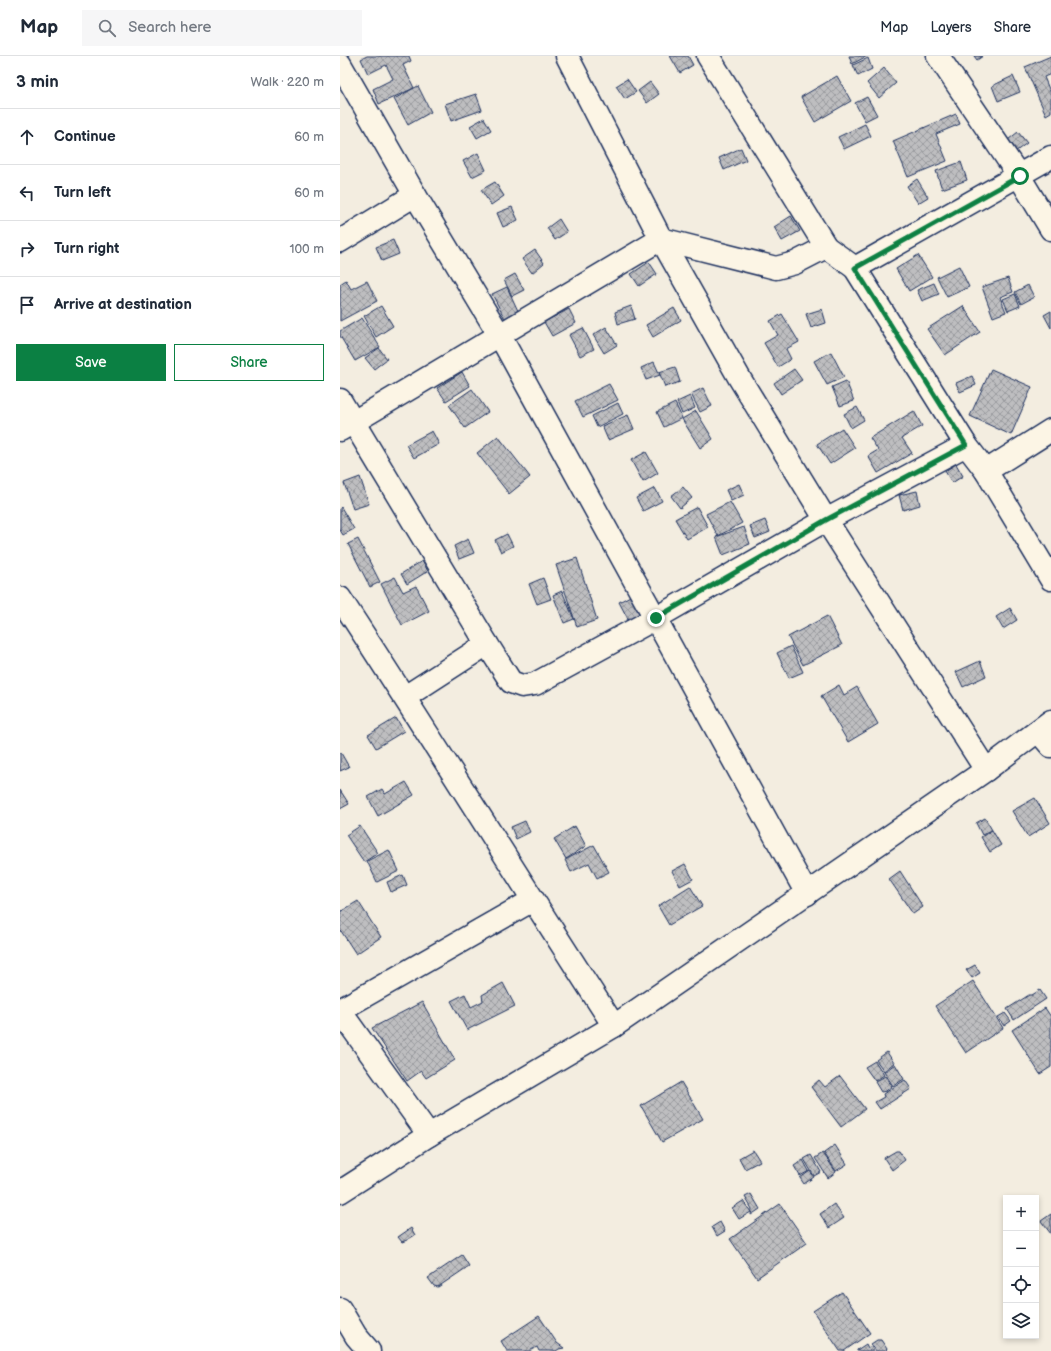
<!DOCTYPE html>
<meta charset="utf-8">
<style>
body{margin:0;font-family:"Balsamiq Sans",sans-serif;background:#f6f6f7;color:#1f2937}
.controls{position:absolute;right:12px;bottom:12px;display:grid;overflow:hidden;border-radius:0px;box-shadow:0 2px 6px #0003}
.controls button{width:36px;height:36px;display:grid;place-items:center;padding:0;border:0;border-bottom:1px solid #e0e1e3;background:#fff;color:#1f2937;font:20px sans-serif}
.stop{position:absolute;width:12px;height:12px;margin:-9px;border:3px solid #0b8043;border-radius:50%;background:#fff}
.stop.end{background:#0b8043;border-color:#fff;box-shadow:0 1px 4px #0008}
.list{margin:0;padding:0;list-style:none}
h2{display:flex;justify-content:space-between;align-items:center;height:52px;margin:0;padding:0 16px;font-size:17px}
h2 small{font-size:13px;font-weight:400;color:#747a83}
.list li{display:grid;grid-template-columns:26px 1fr auto;gap:12px;align-items:center;box-sizing:border-box;height:56px;padding:0 16px;border-top:1px solid #e0e1e3}
.list b{display:block;font-size:15px;white-space:nowrap}
.list em{font-size:13px;font-style:normal;color:#747a83}
.actions{display:flex;gap:8px;padding:12px 16px}
.actions a{flex:1;padding:9px 0;border:1px solid #0b8043;border-radius:0px;text-align:center;font-size:14px;color:#0b8043}
.actions .main{background:#0b8043;color:#fff}
.icon{flex:none;width:22px;height:22px;fill:none;stroke:currentColor;stroke-width:2;stroke-linecap:round;stroke-linejoin:round}
.map{position:relative;flex:none;width:711px;height:1295px;overflow:hidden}
header{display:flex;align-items:center;gap:24px;box-sizing:border-box;height:56px;padding:0 20px;background:#fff;border-bottom:1px solid #e0e1e3}
header strong{font-size:19px}
nav{display:flex;gap:22px;margin-inline-start:auto;font-size:14px}
.search{width:280px;height:36px;background:#f6f6f7;display:flex;align-items:center;gap:10px;box-sizing:border-box;padding:0 14px;border-radius:0px;color:#747a83;font-size:15px}
main{display:flex}
aside{flex:1;background:#fff}
.map>svg:first-child{display:block}
</style>
<header>
<strong>Map</strong>
<div class="search"><svg class="icon" aria-label="search" viewBox="0 0 24 24"><circle cx="10" cy="10" r="6"/><path d="M15 15l6 6"/></svg>Search here</div>
<nav><a>Map</a><a>Layers</a><a>Share</a></nav>
</header>
<main>
<aside>
<h2>3 min<small>Walk · 220 m</small></h2>
<ul class="list">
<li><svg class="icon" aria-label="ahead" viewBox="0 0 24 24"><path d="M12 20V5M6 11l6-6 6 6"/></svg><div><b>Continue</b></div><em>60 m</em></li>
<li><svg class="icon" aria-label="left" viewBox="0 0 24 24"><path d="M17 20v-9H6M10 6l-5 5 5 5"/></svg><div><b>Turn left</b></div><em>60 m</em></li>
<li><svg class="icon" aria-label="right" viewBox="0 0 24 24"><path d="M7 20v-9h11M14 6l5 5-5 5"/></svg><div><b>Turn right</b></div><em>100 m</em></li>
<li><svg class="icon" aria-label="arrive" viewBox="0 0 24 24"><path d="M6 21V4h12l-3 4 3 4H6"/></svg><div><b>Arrive at destination</b></div></li>
</ul>
<div class="actions"><a class="main">Save</a><a>Share</a></div>
</aside>
<div class="map">
<svg width="711" height="1295" viewBox="0 0 711 1295">
<defs>
<pattern id="building-cross-hatch" width="8" height="8" patternUnits="userSpaceOnUse"><rect width="8" height="8" fill="#bebec0"/><path d="M0 0l8 8M0 8l8-8" fill="none" stroke="#9a9b9f"/></pattern>
</defs>
<rect width="100%" height="100%" fill="#f3ede0"/>
<filter id="ink" filterUnits="userSpaceOnUse"><feTurbulence type="fractalNoise" baseFrequency=".025" numOctaves="2"/><feDisplacementMap in="SourceGraphic" scale="8" xChannelSelector="R" yChannelSelector="G"/><feConvolveMatrix kernelMatrix="1 2 1 2 8 2 1 2 1" color-interpolation-filters="sRGB"/></filter>
<g filter="url(#ink)">
<g fill="url(#building-cross-hatch)" stroke="#1b2f5e">
<polygon points="27,0 69,0 71,5 63,9 74,32 39,48 33,33 53,23 46,9 28,18 21,3"/>
<polygon points="330,0 348,0 353,9 340,17"/>
<polygon points="509,0 527,0 512,8"/>
<polygon points="634,0 643,0 637,4"/>
<polygon points="711,0 711,18 704,21 711,38 711,56 706,59 685,11"/>
<polygon points="528,2 532,13 518,20 513,9"/>
<polygon points="544,12 556,27 539,42 527,27"/>
<polygon points="497,20 511,45 475,66 461,41"/>
<polygon points="673,20 680,36 658,45 652,30"/>
<polygon points="287,23 296,36 285,43 276,30"/>
<polygon points="310,26 319,38 307,47 298,35"/>
<polygon points="78,30 91,56 68,69 54,43"/>
<polygon points="136,38 142,54 111,65 105,48"/>
<polygon points="527,41 537,59 525,65 515,47"/>
<polygon points="616,58 620,68 596,78 607,105 568,121 553,85"/>
<polygon points="144,62 151,74 137,82 130,70"/>
<polygon points="525,68 531,80 504,93 498,81"/>
<polygon points="678,76 687,87 667,102 659,91"/>
<polygon points="401,92 406,104 384,114 379,102"/>
<polygon points="138,97 146,114 132,121 123,105"/>
<polygon points="621,106 627,124 602,133 596,115"/>
<polygon points="577,123 588,141 578,147 567,130"/>
<polygon points="155,126 164,140 151,149 141,134"/>
<polygon points="172,151 178,164 163,171 157,157"/>
<polygon points="451,160 460,175 442,185 434,171"/>
<polygon points="219,163 227,176 215,184 207,172"/>
<polygon points="53,184 59,198 42,205 36,191"/>
<polygon points="195,194 204,207 192,217 182,203"/>
<polygon points="578,199 592,221 569,235 556,213"/>
<polygon points="309,206 317,218 299,230 291,218"/>
<polygon points="619,210 629,231 607,241 597,221"/>
<polygon points="175,218 184,234 172,240 164,224"/>
<polygon points="668,222 673,236 660,241 666,256 653,261 642,231"/>
<polygon points="6,224 11,233 27,225 37,245 0,265 0,228"/>
<polygon points="594,227 599,238 582,245 577,234"/>
<polygon points="688,229 694,241 681,248 675,236"/>
<polygon points="167,231 179,257 165,263 152,238"/>
<polygon points="675,238 680,250 668,255 663,243"/>
<polygon points="41,250 53,270 36,281 24,260"/>
<polygon points="291,250 295,263 278,268 275,256"/>
<polygon points="623,250 640,276 605,299 587,273"/>
<polygon points="334,252 341,264 313,281 306,269"/>
<polygon points="229,253 236,267 212,280 204,266"/>
<polygon points="482,253 486,267 471,272 466,258"/>
<polygon points="711,255 711,272 704,259"/>
<polygon points="442,258 459,286 446,293 451,303 438,311 424,287 438,279 430,265"/>
<polygon points="22,262 40,291 15,305 0,280 0,275"/>
<polygon points="266,271 277,289 264,297 253,279"/>
<polygon points="243,272 254,293 240,300 229,279"/>
<polygon points="39,292 47,303 34,313 25,302"/>
<polygon points="491,296 504,321 487,329 474,305"/>
<polygon points="314,306 320,319 306,324 301,312"/>
<polygon points="335,311 340,326 325,331 319,316"/>
<polygon points="454,313 462,324 441,338 434,327"/>
<polygon points="651,313 692,331 671,379 630,360"/>
<polygon points="122,316 130,330 106,345 97,332"/>
<polygon points="632,320 636,329 620,336 616,327"/>
<polygon points="506,325 514,345 500,350 492,331"/>
<polygon points="269,328 278,344 243,361 235,345"/>
<polygon points="363,332 372,350 360,356 351,338"/>
<polygon points="132,333 148,356 125,372 109,349"/>
<polygon points="350,340 355,352 342,358 337,346"/>
<polygon points="278,347 283,358 257,371 252,360"/>
<polygon points="335,347 342,362 324,371 317,356"/>
<polygon points="517,351 524,364 511,372 504,358"/>
<polygon points="356,355 373,383 360,392 342,363"/>
<polygon points="574,355 582,370 562,382 572,397 538,417 528,400 538,394 530,382"/>
<polygon points="288,359 294,373 268,384 262,370"/>
<polygon points="502,372 515,392 490,408 477,388"/>
<polygon points="92,375 99,388 74,402 66,389"/>
<polygon points="158,380 190,421 169,438 137,397"/>
<polygon points="306,396 318,417 303,426 291,404"/>
<polygon points="616,408 623,420 612,427 605,415"/>
<polygon points="20,421 29,448 13,453 4,427"/>
<polygon points="399,428 404,439 391,445 386,434"/>
<polygon points="343,431 352,442 340,452 331,440"/>
<polygon points="315,432 322,445 303,455 296,442"/>
<polygon points="577,435 580,449 563,454 559,439"/>
<polygon points="390,446 402,467 378,480 366,458"/>
<polygon points="1,451 14,473 3,479 0,474 0,452"/>
<polygon points="357,451 368,471 347,483 335,463"/>
<polygon points="425,464 430,476 415,482 410,470"/>
<polygon points="404,471 410,488 383,499 376,481"/>
<polygon points="167,478 173,490 161,496 155,484"/>
<polygon points="18,483 40,526 30,531 8,488"/>
<polygon points="128,483 134,497 119,503 114,490"/>
<polygon points="237,502 257,564 237,571 216,509"/>
<polygon points="82,505 88,515 67,528 61,518"/>
<polygon points="55,521 63,536 76,530 89,555 62,569 41,528"/>
<polygon points="203,522 211,543 197,548 189,528"/>
<polygon points="222,535 234,563 224,567 213,539"/>
<polygon points="294,538 305,559 290,567 279,546"/>
<polygon points="670,552 677,564 663,573 656,561"/>
<polygon points="487,560 502,589 463,609 448,581"/>
<polygon points="451,590 463,616 449,622 437,597"/>
<polygon points="640,605 646,620 623,631 616,616"/>
<polygon points="499,629 504,639 517,631 538,668 508,686 481,640"/>
<polygon points="56,662 64,675 36,692 28,679"/>
<polygon points="0,697 1,697 9,711 0,715"/>
<polygon points="66,726 74,739 38,760 28,741 42,733 45,738"/>
<polygon points="0,734 9,748 0,753"/>
<polygon points="695,742 710,767 688,781 672,755"/>
<polygon points="645,762 652,774 642,779 636,767"/>
<polygon points="185,765 190,776 176,783 171,771"/>
<polygon points="20,770 38,797 24,806 6,779"/>
<polygon points="235,770 246,790 226,803 214,783"/>
<polygon points="652,774 661,789 650,796 641,781"/>
<polygon points="254,789 269,816 257,822 249,807 231,816 225,804"/>
<polygon points="49,794 59,815 37,826 27,805"/>
<polygon points="345,808 353,823 340,830 332,815"/>
<polygon points="560,815 583,851 573,858 549,823"/>
<polygon points="63,819 67,829 51,836 47,826"/>
<polygon points="350,830 362,850 329,869 318,850"/>
<polygon points="18,845 41,881 16,898 1,875 0,876 0,856"/>
<polygon points="635,909 640,917 632,922 626,914"/>
<polygon points="633,925 663,972 626,997 595,950"/>
<polygon points="163,927 175,950 127,974 111,945 125,938 131,951 143,945 142,939"/>
<polygon points="700,934 706,943 674,964 667,953 689,939 692,939"/>
<polygon points="82,946 115,1004 86,1022 81,1015 67,1025 32,972"/>
<polygon points="705,952 711,961 711,1011 700,1018 672,974"/>
<polygon points="665,957 671,965 664,970 658,961"/>
<polygon points="547,996 554,1007 544,1015 536,1004"/>
<polygon points="535,1005 544,1019 535,1025 525,1011"/>
<polygon points="555,1008 564,1023 553,1030 544,1016"/>
<polygon points="500,1020 525,1053 501,1071 471,1031 479,1024 485,1031"/>
<polygon points="545,1020 552,1030 546,1035 541,1036 535,1026"/>
<polygon points="565,1024 571,1033 540,1053 535,1046 544,1041 543,1038"/>
<polygon points="341,1026 363,1063 322,1086 301,1050"/>
<polygon points="495,1089 507,1108 496,1115 484,1097"/>
<polygon points="413,1094 420,1105 405,1113 399,1102"/>
<polygon points="556,1095 559,1095 565,1104 552,1114 544,1102"/>
<polygon points="483,1097 496,1116 488,1122 475,1102"/>
<polygon points="471,1099 481,1116 474,1120 464,1103"/>
<polygon points="463,1104 469,1115 460,1120 454,1110"/>
<polygon points="470,1115 474,1121 464,1128 460,1122"/>
<polygon points="411,1138 420,1153 411,1159 412,1153 405,1141"/>
<polygon points="403,1145 411,1156 399,1163 392,1152"/>
<polygon points="440,1148 467,1187 417,1222 390,1183"/>
<polygon points="494,1148 504,1162 489,1172 480,1158"/>
<polygon points="711,1158 711,1178 701,1165"/>
<polygon points="380,1166 385,1175 377,1180 372,1171"/>
<polygon points="71,1172 75,1179 67,1184 62,1186 58,1181"/>
<polygon points="122,1199 129,1210 98,1231 94,1230 88,1222"/>
<polygon points="502,1236 530,1277 504,1295 500,1295 473,1255"/>
<polygon points="199,1260 217,1287 224,1292 219,1293 216,1295 199,1295 197,1291 189,1295 167,1295 161,1285"/>
<polygon points="537,1284 541,1284 547,1293 545,1295 536,1295 531,1288"/>
<polygon points="526,1288 528,1292 531,1290 534,1295 517,1295 517,1294"/>
</g>
<g fill="none" stroke-linecap="round" stroke-linejoin="round">
<defs>
<g id="minor">
<polyline points="227,0 321,183 400,323 486,464 646,714"/>
<polyline points="368,0 486,191 515,212 626,389 646,415 711,523"/>
<polyline points="598,0 679,120 711,173"/>
<polyline points="0,8 75,139 160,280 467,838"/>
<polyline points="0,185 75,139"/>
<polyline points="515,212 711,101"/>
<polyline points="0,344 147,588 171,626 182,630 195,628 316,562 486,464 626,389"/>
<polyline points="0,374 321,183 436,212 455,207 486,191"/>
<polyline points="646,415 711,374"/>
<path d="M0 542C93 684 182 828 274 970"/>
<polyline points="65,641 147,588"/>
<polyline points="698,675 711,690"/>
<polyline points="0,954 193,844"/>
<polyline points="0,955 89,1079"/>
<polyline points="0,1136 89,1079 274,970 646,714 711,665"/>
<polyline points="0,1253 16,1280 29,1295"/>
</g>
</defs>
<use href="#minor" stroke="#1b2f5e" stroke-width="25"/>
<use href="#minor" stroke="#fcf5e5" stroke-width="22"/>
</g>
</g>
<g fill="none" stroke-linecap="round" stroke-linejoin="round" filter="url(#ink)">
<polyline stroke="#0b8043" stroke-width="5" points="316,562 486,464 626,389 515,212 680,120"/>
</g>
</svg>
<div class="controls">
<button>+</button>
<button>−</button>
<button><svg class="icon" aria-label="locate" viewBox="0 0 24 24"><circle cx="12" cy="12" r="6"/><path d="M12 2v4M12 18v4M2 12h4M18 12h4"/></svg></button>
<button><svg class="icon" aria-label="layers" viewBox="0 0 24 24"><path d="M12 4l9 5-9 5-9-5zM3 14l9 5 9-5"/></svg></button>
</div>
<div class="stop" style="left:680px;top:120px"></div>
<div class="stop end" style="left:316px;top:562px"></div>
</div>
</main>
